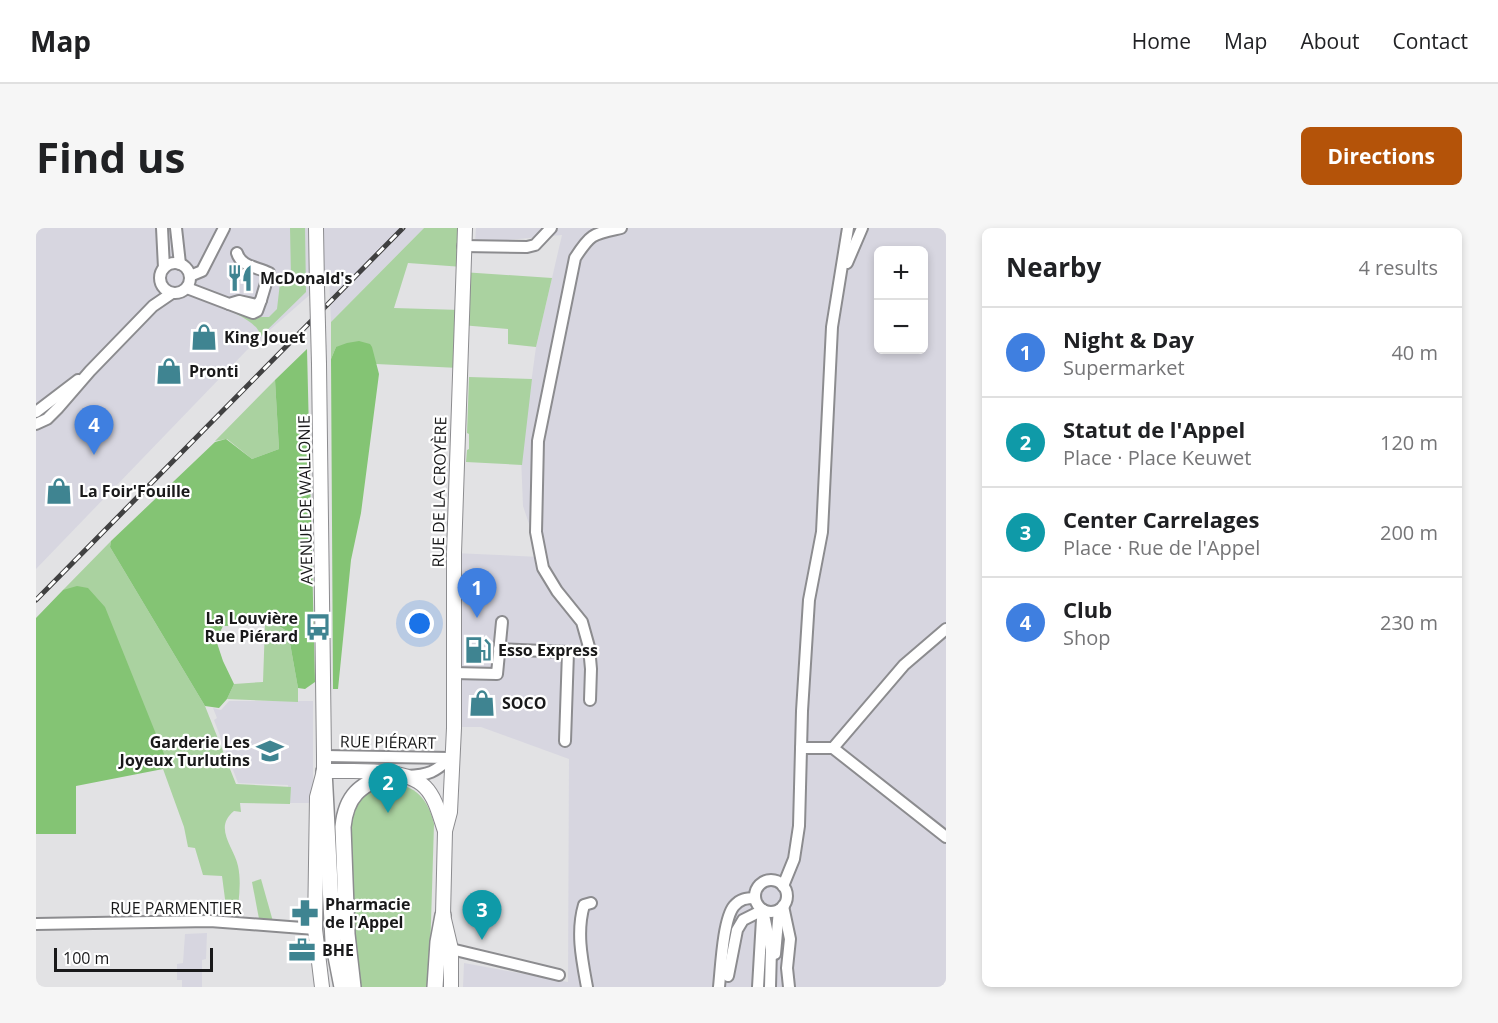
<!DOCTYPE html>
<meta charset="utf-8">
<style>
body{margin:0;font-family:"Open Sans",sans-serif;background:#f6f6f6;color:#202124}
.controls{position:absolute;right:18px;top:18px;display:grid;overflow:hidden;border-radius:9px;box-shadow:0 3px 9px #0003}
.controls button{width:54px;height:54px;display:grid;place-items:center;padding:0;border:0;border-bottom:2px solid #e0e0e0;background:#fff;color:#202124;font:30px sans-serif}
.scale{position:absolute;left:18px;bottom:15px;width:159px;box-sizing:border-box;padding-left:6px;border:3px solid #19191a;border-top:0;font-size:16px;line-height:21px;white-space:nowrap;color:#19191a;-webkit-text-stroke:4px #fff;paint-order:stroke}
.you{position:absolute;left:384px;top:396px;width:21px;height:21px;margin:-15px;border:4px solid #fff;border-radius:50%;background:#1a73e8;box-shadow:0 0 0 9px #1a73e833}
.badge{display:grid;place-items:center;width:39px;height:39px;border-radius:50%;background:#b45309;color:#fff;font-size:20px;font-weight:700}
.pin{position:absolute;translate:-50% -50px;filter:drop-shadow(0 2px 3px #0008)}
.pin::after{content:'';position:absolute;top:32px;width:21px;height:18px;background:inherit;clip-path:polygon(0 0,100% 0,50% 100%)}
.list{margin:0;padding:0;list-style:none}
h2{display:flex;justify-content:space-between;align-items:center;height:78px;margin:0;padding:0 24px;font-size:26px}
h2 small{font-size:20px;font-weight:400;color:#757577}
.list li{display:grid;grid-template-columns:39px 1fr auto;gap:18px;align-items:center;box-sizing:border-box;height:90px;padding:0 24px;border-top:2px solid #e0e0e0}
.list b{display:block;font-size:22px;white-space:nowrap}
.list p{margin:0;font-size:20px;white-space:nowrap;color:#757577}
.list em{font-size:20px;font-style:normal;color:#757577}
.map{position:relative;flex:none;width:910px;height:759px;overflow:hidden;border-radius:9px}
header{display:flex;align-items:center;gap:36px;box-sizing:border-box;height:84px;padding:0 30px;background:#fff;border-bottom:2px solid #e0e0e0}
header strong{font-size:28px}
nav{display:flex;gap:33px;margin-inline-start:auto;font-size:21px}
.intro{display:flex;align-items:center;justify-content:space-between;box-sizing:border-box;height:144px;padding:0 36px}
h1{margin:0;font-size:42px}
.button{padding:15px 27px;border-radius:9px;background:#b45309;color:#fff;font-size:21px;font-weight:700}
main{display:flex;gap:36px;padding:0 36px}
aside{flex:1;background:#fff;border-radius:9px;box-shadow:0 3px 9px #0003}
.map>svg:first-child{display:block}
</style>
<header>
<strong>Map</strong>
<nav><a>Home</a><a>Map</a><a>About</a><a>Contact</a></nav>
</header>
<div class="intro"><h1>Find us</h1><a class="button">Directions</a></div>
<main>
<div class="map">
<svg width="910" height="759" viewBox="0 0 910 759">
<rect width="100%" height="100%" fill="#e2e2e4"/>
<g fill="#d7d6e0" fill-rule="evenodd">
<polygon points="0,0 388,0 295,94 293,50 211,122 0,341"/>
<path d="M440 0H910V759H427L428 735 532 754 533 531 445 499H423L418 325 504 329 487 278 485 229 500 119 526 7 439 15ZM842 22H888V122H842Z"/>
<polygon points="193,473 277,473 277,575 253,575 252,557 202,555 178,492 181,490 177,480 185,482"/>
<polygon points="171,705 170,731 166,732 166,759 146,759 146,752 141,752 141,736 147,735 149,706"/>
</g>
<g fill="#aad2a0">
<path d="M254 0H269L270 64 224 109C225 94 191 82 178 76L223 89H233L241 81 245 46 255 48Z"/>
<polygon points="388,0 429,0 427,39 372,35 358,80 425,82 426,44 516,50 500,119 472,116 472,101 425,97 423,140 340,136 300,119 295,131 295,94"/>
<polygon points="433,149 496,151 486,237 430,234 431,222 433,221 433,206 431,205"/>
<polygon points="239,152 243,221 216,231 191,211 179,213"/>
<path d="M75 313 74 319 169 478 200 556 255 559 254 576 204 575 205 584 198 583C177 600 198 619 202 638 206 656 202 677 200 694H192L186 648 167 647 159 620 152 619 148 599 127 541 130 531 27 362Z"/>
<polygon points="240,396 252,404 262,460 262,474 191,471 198,456 227,454 229,397"/>
<path d="M351 556C379 555 392 571 398 596L393 759H322L320 748 313 602C317 578 327 562 351 556Z"/>
<polygon points="225,651 238,697 224,696 216,654"/>
</g>
<g fill="#84c474">
<polygon points="323,113 334,116 336,119 343,146 325,285 315,332 302,461 297,461 295,131 300,119 311,115"/>
<polygon points="271,121 279,454 269,461 262,460 252,404 240,396 187,398 180,412 187,433 198,456 191,471 183,480 169,478 74,319 75,313 179,214 190,211 216,231 243,221 239,152"/>
<polygon points="41,358 52,360 69,379 130,531 127,541 40,558 40,606 0,606 0,390 27,362"/>
</g>
<g fill="none" stroke-linecap="round" stroke-linejoin="round">
<defs>
<g id="minor">
<polyline points="126,0 128,40"/>
<polyline points="140,0 144,36"/>
<polyline points="427,18 491,19 499,17 515,0"/>
<circle cx="139" cy="50" r="15"/>
<polyline points="811,35 826,0"/>
<polyline points="154,48 166,43 188,0"/>
<path d="M151 60 193 76 203 73 221 77 225 72 233 45C222 39 205 39 201 25"/>
<polyline points="193,76 217,85 221,83 225,72"/>
<polyline points="0,184 42,152"/>
<polyline points="0,196 11,191 22,180 54,143 117,78 136,65"/>
<polyline points="463,421 532,424 529,513"/>
<polyline points="418,445 461,446 466,394"/>
<path d="M554 472 555 441 553 419 546 394 521 363 507 340 500 304 502 213 539 30C555 5 557 6 585 0"/>
<polyline points="765,520 797,520 868,437 910,401"/>
<polyline points="797,520 910,609"/>
<polyline points="288,528 415,530"/>
<path d="M371 548C394 547 398 544 415 530"/>
<circle cx="735" cy="668" r="16"/>
<polyline points="747,658 758,631 763,598 766,483 773,372 786,304 796,99 812,0"/>
<polyline points="747,678 754,711 751,740 753,759"/>
<polyline points="727,682 735,721 734,759"/>
<polyline points="0,696 174,693 279,701"/>
<polyline points="415,721 523,747"/>
<polyline points="739,726 743,682"/>
<polyline points="692,748 701,702 707,692 727,682"/>
<path d="M551 759C546 732 540 704 548 677L555 675"/>
<path d="M683 759C685 741 687 691 698 678 704 671 710 670 719 670"/>
<polyline points="722,759 726,691"/>
</g>
<g id="major">
<polyline points="280,0 281,59"/>
<polyline points="283,136 288,528 288,543 281,569 279,701 286,759"/>
<path d="M288 543C317 544 368 538 389 559 400 570 404 589 409 603"/>
<polyline points="415,759 415,721 407,687 409,603 414,584 418,500 418,325 429,0"/>
</g>
<g id="highway">
<polyline points="288,543 297,713 306,759"/>
<path d="M317 759 311 706 307 599C310 567 324 558 352 545"/>
<polyline points="399,759 402,714 407,687"/>
</g>
</defs>
<use href="#minor" stroke="#8c8c8f" stroke-width="14"/>
<use href="#major" stroke="#8c8c8f" stroke-width="16"/>
<use href="#highway" stroke="#8c8c8f" stroke-width="18"/>
<use href="#minor" stroke="#fff" stroke-width="10"/>
<use href="#major" stroke="#fff" stroke-width="14"/>
<use href="#highway" stroke="#fff" stroke-width="15"/>
<defs>
<polyline id="rail" points="0,372 367,0"/>
</defs>
<use href="#rail" stroke="#404041" stroke-width="5"/>
<use href="#rail" stroke="#fff" stroke-width="3" stroke-dasharray="9" stroke-linecap="butt"/>
<defs>
<polyline id="major-bridge" points="281,59 283,136"/>
</defs>
<use href="#major-bridge" stroke="#8c8c8f" stroke-width="16" stroke-linecap="butt"/>
<use href="#major-bridge" stroke="#fff" stroke-width="14"/>
</g>
<defs>
<symbol id="restaurant-bare" viewBox="-9 -9 18 18"><path d="M-5-6h1v4h1v-4h1v4h1v-4h1v5L-1.5 .5V6h-2V.5L-5-1ZM5-6V6H3V1.5H1.5Q1.5-4 5-6Z" fill="#3f8491" stroke="#fff" stroke-width="2.5" paint-order="stroke"/></symbol>
<symbol id="shop-bare" viewBox="-9 -9 18 18"><path d="M-5-2.5h2.3a2.7 3.5 0 0 1 5.4 0H5L5.5 6h-11ZM-1.5-2.5h3a1.5 2.3 0 0 0-3 0Z" fill="#3f8491" stroke="#fff" stroke-width="2.5" paint-order="stroke"/></symbol>
<symbol id="bus-bare" viewBox="-9 -9 18 18"><path d="M-5-6H5V4H4V6H2V4H-2V6H-4V4H-5ZM-3.5-4V0h7V-4ZM-3.5 1.2v1.5H-2V1.2ZM2 1.2v1.5H3.5V1.2Z" fill="#3f8491" stroke="#fff" stroke-width="2.5" paint-order="stroke"/></symbol>
<symbol id="fuel-bare" viewBox="-9 -9 18 18"><path d="M-5.5-6h7V0h2V4h1.3V-2.5L3-4.5l.8-.8L6-3V5H2.5V1h-1V6h-7ZM-4.2-4.7v3.2H.2V-4.7Z" fill="#3f8491" stroke="#fff" stroke-width="2.5" paint-order="stroke"/></symbol>
<symbol id="school-bare" viewBox="-9 -9 18 18"><path d="M0-5L7-2L0 1L-7-2ZM-4 1L0 2.5L4 1V4Q0 6-4 4Z" fill="#3f8491" stroke="#fff" stroke-width="2.5" paint-order="stroke"/></symbol>
<symbol id="pharmacy-bare" viewBox="-9 -9 18 18"><path d="M-2-6h4v4h4v4h-4v4h-4v-4h-4v-4h4Z" fill="#3f8491" stroke="#fff" stroke-width="2.5" paint-order="stroke"/></symbol>
<symbol id="office-bare" viewBox="-9 -9 18 18"><path d="M-6-3h4V-5.5h4V-3h4V5H-6ZM-1-4.5V-3h2v-1.5ZM-6 0V1H6V0Z" fill="#3f8491" stroke="#fff" stroke-width="2.5" paint-order="stroke"/></symbol>
</defs>
<g fill-rule="evenodd">
<use href="#restaurant-bare" x="185" y="31" width="38" height="38"/>
<use href="#shop-bare" x="149" y="90" width="38" height="38"/>
<use href="#shop-bare" x="114" y="124" width="38" height="38"/>
<use href="#shop-bare" x="4" y="244" width="38" height="38"/>
<use href="#bus-bare" x="263" y="380" width="38" height="38"/>
<use href="#fuel-bare" x="423" y="403" width="38" height="38"/>
<use href="#shop-bare" x="427" y="456" width="38" height="38"/>
<use href="#school-bare" x="215" y="504" width="38" height="38"/>
<use href="#pharmacy-bare" x="250" y="666" width="38" height="38"/>
<use href="#office-bare" x="247" y="703" width="38" height="38"/>
</g>
<g text-anchor="middle" dominant-baseline="central" stroke-width="4.5" stroke-linejoin="round" paint-order="stroke">
<g font-size="16" font-weight="bold" fill="#19191a" stroke="#fff" text-anchor="start">
<text x="224" y="50">McDonald's</text>
<text x="188" y="109">King Jouet</text>
<text x="153" y="143">Pronti</text>
<text x="43" y="263">La Foir'Fouille</text>
<text x="262" y="390" text-anchor="end">La Louvière<tspan x="262" dy="18">Rue Piérard</tspan></text>
<text x="462" y="422">Esso Express</text>
<text x="466" y="475">SOCO</text>
<text x="214" y="514" text-anchor="end">Garderie Les<tspan x="214" dy="18">Joyeux Turlutins</tspan></text>
<text x="289" y="676">Pharmacie<tspan x="289" dy="18">de l'Appel</tspan></text>
<text x="286" y="722">BHE</text>
</g>
<g font-size="16" fill="#19191a" stroke="#fff">
<text transform="translate(403 264) rotate(-89)">RUE DE LA CROYÈRE</text>
<text transform="translate(269 272) rotate(-91)">AVENUE DE WALLONIE</text>
<text transform="translate(352 514) rotate(1)">RUE PIÉRART</text>
<text x="140" y="680">RUE PARMENTIER</text>
</g>
</g>
</svg>
<div class="controls">
<button>+</button>
<button>−</button>
</div>
<div class="scale">100 m</div>
<div class="you"></div>
<div class="pin badge" style="left:441px;top:390px;background:#3f7fe0">1</div>
<div class="pin badge" style="left:352px;top:585px;background:#0f9aa8">2</div>
<div class="pin badge" style="left:446px;top:712px;background:#0f9aa8">3</div>
<div class="pin badge" style="left:58px;top:227px;background:#3f7fe0">4</div>
</div>
<aside>
<h2>Nearby<small>4 results</small></h2>
<ul class="list">
<li><span class="badge" style="background:#3f7fe0">1</span><div><b>Night &amp; Day</b><p>Supermarket</p></div><em>40 m</em></li>
<li><span class="badge" style="background:#0f9aa8">2</span><div><b>Statut de l'Appel</b><p>Place · Place Keuwet</p></div><em>120 m</em></li>
<li><span class="badge" style="background:#0f9aa8">3</span><div><b>Center Carrelages</b><p>Place · Rue de l'Appel</p></div><em>200 m</em></li>
<li><span class="badge" style="background:#3f7fe0">4</span><div><b>Club</b><p>Shop</p></div><em>230 m</em></li>
</ul>
</aside>
</main>
